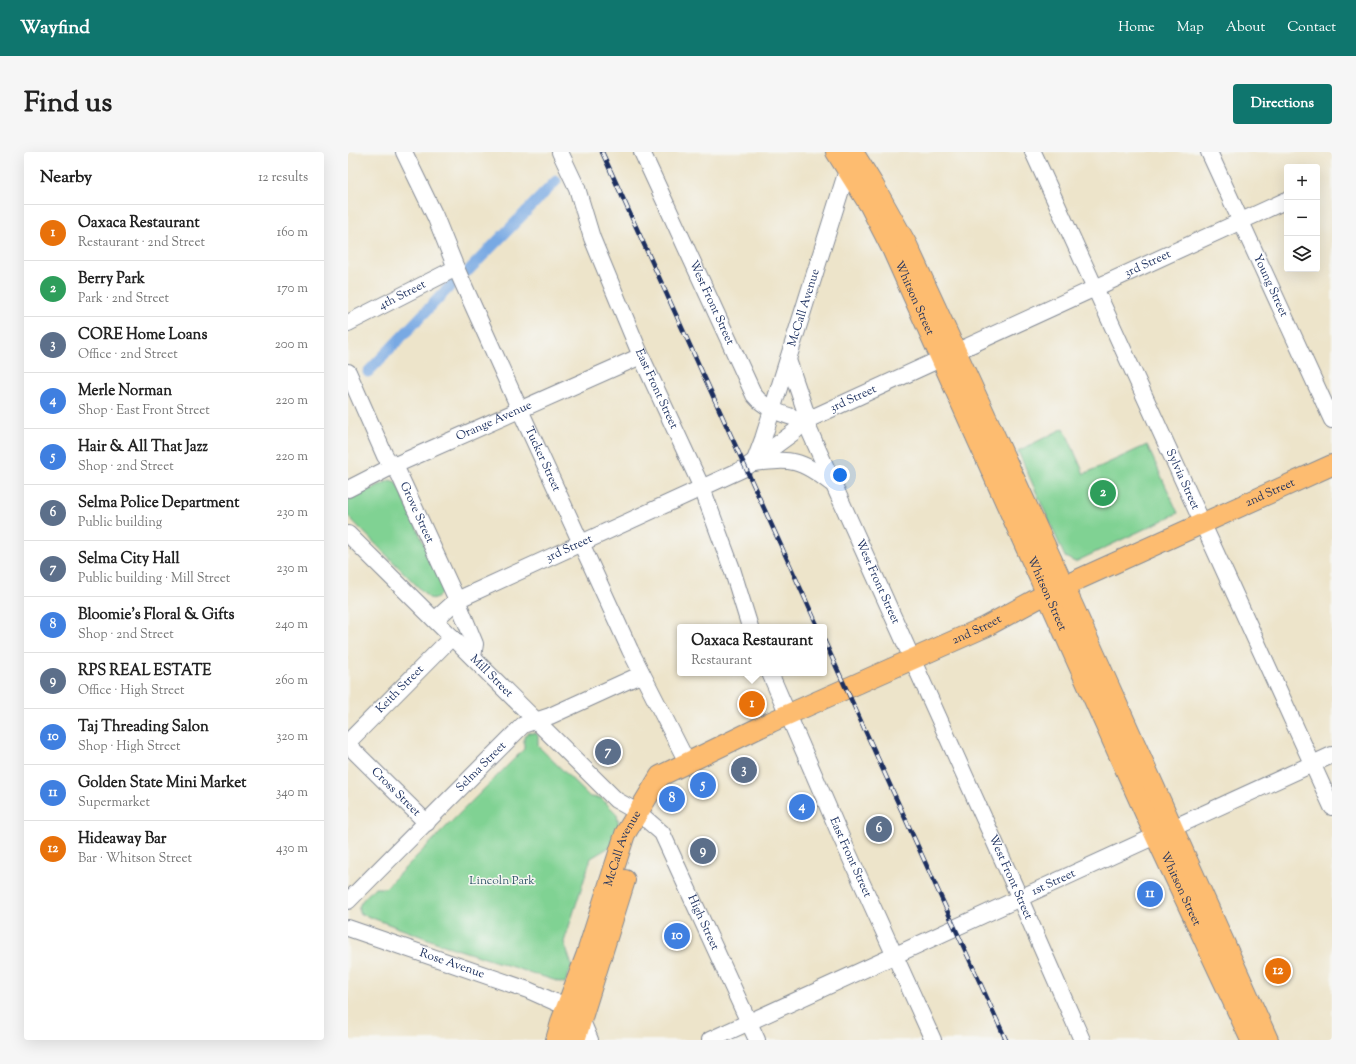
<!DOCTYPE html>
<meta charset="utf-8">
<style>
body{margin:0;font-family:"Sorts Mill Goudy",serif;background:#f6f6f6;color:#222}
.controls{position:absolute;right:12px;top:12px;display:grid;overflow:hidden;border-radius:4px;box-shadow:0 4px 16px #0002}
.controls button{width:36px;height:36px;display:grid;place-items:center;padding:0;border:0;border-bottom:1px solid #e0e0e0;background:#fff;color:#222;font:20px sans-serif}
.you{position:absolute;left:492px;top:323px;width:14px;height:14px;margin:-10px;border:3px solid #fff;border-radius:50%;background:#1a73e8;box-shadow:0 0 0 6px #1a73e833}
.badge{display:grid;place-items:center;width:26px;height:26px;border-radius:50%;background:#0f766e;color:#fff;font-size:13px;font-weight:700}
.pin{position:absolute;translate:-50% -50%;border:2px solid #fff;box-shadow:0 1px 4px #0006}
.popup{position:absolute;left:329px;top:472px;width:150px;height:52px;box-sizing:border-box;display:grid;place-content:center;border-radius:4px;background:#fff;filter:drop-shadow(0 1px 3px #0005);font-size:13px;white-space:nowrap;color:#767676}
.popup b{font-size:15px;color:#222}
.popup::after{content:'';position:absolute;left:50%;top:100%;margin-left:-8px;border:8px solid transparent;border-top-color:#fff}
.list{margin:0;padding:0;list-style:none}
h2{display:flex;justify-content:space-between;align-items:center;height:52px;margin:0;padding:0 16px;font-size:17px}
h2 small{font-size:13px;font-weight:400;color:#767676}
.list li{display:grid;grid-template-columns:26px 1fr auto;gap:12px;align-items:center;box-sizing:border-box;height:56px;padding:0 16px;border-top:1px solid #e0e0e0}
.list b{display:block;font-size:15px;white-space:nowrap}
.list p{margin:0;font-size:13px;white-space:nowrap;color:#767676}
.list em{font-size:13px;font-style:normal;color:#767676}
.icon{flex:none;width:22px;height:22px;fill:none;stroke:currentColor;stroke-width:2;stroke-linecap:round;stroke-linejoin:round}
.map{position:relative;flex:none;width:984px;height:888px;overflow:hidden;border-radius:4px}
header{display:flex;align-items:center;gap:24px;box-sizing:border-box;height:56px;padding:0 20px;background:#0f766e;color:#fff}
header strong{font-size:19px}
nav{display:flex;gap:22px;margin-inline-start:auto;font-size:14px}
.intro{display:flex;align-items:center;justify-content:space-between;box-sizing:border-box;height:96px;padding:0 24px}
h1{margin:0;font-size:28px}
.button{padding:10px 18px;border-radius:4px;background:#0f766e;color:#fff;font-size:14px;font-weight:700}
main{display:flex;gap:24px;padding:0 24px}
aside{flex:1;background:#fff;border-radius:4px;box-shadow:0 4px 16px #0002}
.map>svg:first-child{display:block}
</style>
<header>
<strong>Wayfind</strong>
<nav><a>Home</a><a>Map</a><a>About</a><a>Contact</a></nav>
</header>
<div class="intro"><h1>Find us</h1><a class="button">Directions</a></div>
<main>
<aside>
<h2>Nearby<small>12 results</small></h2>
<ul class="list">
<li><span class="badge" style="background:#e8710a">1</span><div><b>Oaxaca Restaurant</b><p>Restaurant · 2nd Street</p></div><em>160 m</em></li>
<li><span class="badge" style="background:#2e9e5b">2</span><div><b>Berry Park</b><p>Park · 2nd Street</p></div><em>170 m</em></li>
<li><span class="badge" style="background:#5c6f8a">3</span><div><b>CORE Home Loans</b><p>Office · 2nd Street</p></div><em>200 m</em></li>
<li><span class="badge" style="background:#3f7fe0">4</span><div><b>Merle Norman</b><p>Shop · East Front Street</p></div><em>220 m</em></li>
<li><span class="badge" style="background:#3f7fe0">5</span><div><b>Hair &amp; All That Jazz</b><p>Shop · 2nd Street</p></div><em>220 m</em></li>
<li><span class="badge" style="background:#5c6f8a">6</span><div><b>Selma Police Department</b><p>Public building</p></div><em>230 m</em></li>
<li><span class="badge" style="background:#5c6f8a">7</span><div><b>Selma City Hall</b><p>Public building · Mill Street</p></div><em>230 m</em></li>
<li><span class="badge" style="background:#3f7fe0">8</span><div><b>Bloomie's Floral &amp; Gifts</b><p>Shop · 2nd Street</p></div><em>240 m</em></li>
<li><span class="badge" style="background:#5c6f8a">9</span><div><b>RPS REAL ESTATE</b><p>Office · High Street</p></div><em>260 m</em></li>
<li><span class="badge" style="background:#3f7fe0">10</span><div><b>Taj Threading Salon</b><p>Shop · High Street</p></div><em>320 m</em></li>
<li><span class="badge" style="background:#3f7fe0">11</span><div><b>Golden State Mini Market</b><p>Supermarket</p></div><em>340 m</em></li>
<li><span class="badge" style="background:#e8710a">12</span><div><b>Hideaway Bar</b><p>Bar · Whitson Street</p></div><em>430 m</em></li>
</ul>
</aside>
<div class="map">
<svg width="984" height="888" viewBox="0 0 984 888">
<rect width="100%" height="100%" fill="#f6f6f2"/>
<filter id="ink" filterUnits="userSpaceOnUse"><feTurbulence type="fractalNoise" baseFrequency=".025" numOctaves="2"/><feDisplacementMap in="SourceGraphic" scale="8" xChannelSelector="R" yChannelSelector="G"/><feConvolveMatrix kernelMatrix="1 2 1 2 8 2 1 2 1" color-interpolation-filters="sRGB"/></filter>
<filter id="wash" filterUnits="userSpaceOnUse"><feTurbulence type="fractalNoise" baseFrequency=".012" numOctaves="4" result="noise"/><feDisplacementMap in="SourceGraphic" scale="16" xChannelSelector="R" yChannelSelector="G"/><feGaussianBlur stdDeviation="0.9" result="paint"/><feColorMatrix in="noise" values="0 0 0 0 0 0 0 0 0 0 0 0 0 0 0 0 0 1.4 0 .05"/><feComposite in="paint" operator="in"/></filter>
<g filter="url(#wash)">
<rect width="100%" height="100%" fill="#ede4ca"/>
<g fill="#80d293" stroke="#4e8078">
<polygon points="716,276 736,322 799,293 830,361 727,410 717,405 670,299"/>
<polygon points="42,328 48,330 96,436 95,440 87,447 81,446 0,364 0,348"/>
<path d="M179 581H188L190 584V594L242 645 253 646 269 662 271 675 265 693 243 706 216 790 224 814 217 831H215L96 793 11 761C9 750 20 743 27 736H37L176 597V585Z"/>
</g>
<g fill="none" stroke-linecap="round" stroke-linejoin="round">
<g stroke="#78a9e3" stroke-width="11">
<polyline points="120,119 208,29"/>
<polyline points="20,220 105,131"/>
</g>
</g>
</g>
<g filter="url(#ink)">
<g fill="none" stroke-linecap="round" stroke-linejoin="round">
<defs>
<g id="minor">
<path id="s1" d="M56 0 87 64 108 116 172 258 282 498 339 610"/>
<path id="s2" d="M212 0 229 36 244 86 293 204 354 336 384 417 402 475"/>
<path id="s3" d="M294 0 406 243C419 259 438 263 457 269L666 733 734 888"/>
<path id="s4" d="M685 0 984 655"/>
<path id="s5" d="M861 0 984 268"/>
<path id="s6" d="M0 171 108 116"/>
<polyline points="440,208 457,258 457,269"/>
<path id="s7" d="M0 220 37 304 51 322 109 448 127 492 125 505"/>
<path d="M405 311C444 307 451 306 483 331"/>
<path id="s8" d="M406 311 415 287 502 9"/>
<path id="s9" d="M0 337 45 314 293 204"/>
<path id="s10" d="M0 382 268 648 291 661 314 681 409 888"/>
<path id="s11" d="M87 468 109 448 397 316 446 280 457 269 939 48"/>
<path id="s12" d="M422 521 493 685 585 888"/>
<path id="s13" d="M0 590 104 485"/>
<path id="s14" d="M0 593 79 671"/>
<path id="s15" d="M0 749 175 573 202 564 294 522"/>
<path id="s16" d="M0 776 180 838 207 850 219 852 234 869 242 888"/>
<path id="s17" d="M362 888 984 603"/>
</g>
<g id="major">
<path id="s18" d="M488 0 522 54 544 97 801 670 903 888"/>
<polyline points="505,0 526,34 559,93 725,454 920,888"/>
<path id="s19" d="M208 888 214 867 238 804 277 682 312 624 423 570 637 475 698 442 984 313"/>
<polyline points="227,888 277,728"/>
</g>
</defs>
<use href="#minor" stroke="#848a94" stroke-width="18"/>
<use href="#major" stroke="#848a94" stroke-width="22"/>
<use href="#minor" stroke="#fff" stroke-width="16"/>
<use href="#major" stroke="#fdbc70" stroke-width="20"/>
<defs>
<g id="rail">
<polyline points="254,0 470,475"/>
<polyline points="476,488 658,888"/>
</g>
</defs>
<use href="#rail" stroke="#1b2f5e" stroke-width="4.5"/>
<use href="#rail" stroke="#f6f6f2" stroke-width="3" stroke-dasharray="9" stroke-linecap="butt"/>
</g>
</g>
<g text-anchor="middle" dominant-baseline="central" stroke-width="3" stroke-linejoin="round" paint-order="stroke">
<g font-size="12" fill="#1b2f5e" stroke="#f6f6f2">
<text stroke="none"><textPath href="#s11" startOffset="800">3rd Street</textPath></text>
<text stroke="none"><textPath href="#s5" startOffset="147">Young Street</textPath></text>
<text stroke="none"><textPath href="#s6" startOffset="61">4th Street</textPath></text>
<text stroke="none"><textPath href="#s18" startOffset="166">Whitson Street</textPath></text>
<text stroke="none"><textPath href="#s3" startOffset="166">West Front Street</textPath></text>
<text stroke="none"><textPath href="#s8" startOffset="163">McCall Avenue</textPath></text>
<text stroke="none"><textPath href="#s2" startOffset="256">East Front Street</textPath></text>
<text stroke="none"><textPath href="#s11" startOffset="476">3rd Street</textPath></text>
<text stroke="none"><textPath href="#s9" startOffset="161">Orange Avenue</textPath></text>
<text stroke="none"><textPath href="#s1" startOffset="337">Tucker Street</textPath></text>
<text stroke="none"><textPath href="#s4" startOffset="360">Sylvia Street</textPath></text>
<text stroke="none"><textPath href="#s19" startOffset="958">2nd Street</textPath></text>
<text stroke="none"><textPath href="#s7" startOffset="157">Grove Street</textPath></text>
<text stroke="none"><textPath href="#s11" startOffset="153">3rd Street</textPath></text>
<text stroke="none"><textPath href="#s3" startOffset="502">West Front Street</textPath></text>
<text stroke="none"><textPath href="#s18" startOffset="490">Whitson Street</textPath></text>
<text stroke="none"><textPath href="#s19" startOffset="634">2nd Street</textPath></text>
<text stroke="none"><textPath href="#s10" startOffset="202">Mill Street</textPath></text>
<text stroke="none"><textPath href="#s13" startOffset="74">Keith Street</textPath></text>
<text stroke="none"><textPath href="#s15" startOffset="189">Selma Street</textPath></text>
<text stroke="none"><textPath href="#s14" startOffset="67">Cross Street</textPath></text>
<text stroke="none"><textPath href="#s19" startOffset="203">McCall Avenue</textPath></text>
<text stroke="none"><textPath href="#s12" startOffset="201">East Front Street</textPath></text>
<text stroke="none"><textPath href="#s3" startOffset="826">West Front Street</textPath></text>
<text stroke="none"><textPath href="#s17" startOffset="378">1st Street</textPath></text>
<text stroke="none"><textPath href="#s18" startOffset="814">Whitson Street</textPath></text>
<text stroke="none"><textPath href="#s10" startOffset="533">High Street</textPath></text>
<text stroke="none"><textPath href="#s16" startOffset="110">Rose Avenue</textPath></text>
</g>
<g font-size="12" fill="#34586b" stroke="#f6f6f2">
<text x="154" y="729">Lincoln Park</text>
</g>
</g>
</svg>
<div class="controls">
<button>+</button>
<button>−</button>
<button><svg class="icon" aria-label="layers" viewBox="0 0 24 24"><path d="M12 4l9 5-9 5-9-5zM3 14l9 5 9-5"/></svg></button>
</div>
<div class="you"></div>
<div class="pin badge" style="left:404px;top:552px;background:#e8710a">1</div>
<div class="popup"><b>Oaxaca Restaurant</b>Restaurant</div>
<div class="pin badge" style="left:755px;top:341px;background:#2e9e5b">2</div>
<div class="pin badge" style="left:396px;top:618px;background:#5c6f8a">3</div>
<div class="pin badge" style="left:454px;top:655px;background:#3f7fe0">4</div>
<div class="pin badge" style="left:355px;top:633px;background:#3f7fe0">5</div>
<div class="pin badge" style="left:531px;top:677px;background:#5c6f8a">6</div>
<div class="pin badge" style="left:260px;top:600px;background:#5c6f8a">7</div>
<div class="pin badge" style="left:324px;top:647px;background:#3f7fe0">8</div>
<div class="pin badge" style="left:355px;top:699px;background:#5c6f8a">9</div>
<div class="pin badge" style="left:329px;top:784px;background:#3f7fe0">10</div>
<div class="pin badge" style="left:802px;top:742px;background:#3f7fe0">11</div>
<div class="pin badge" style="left:930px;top:819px;background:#e8710a">12</div>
</div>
</main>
